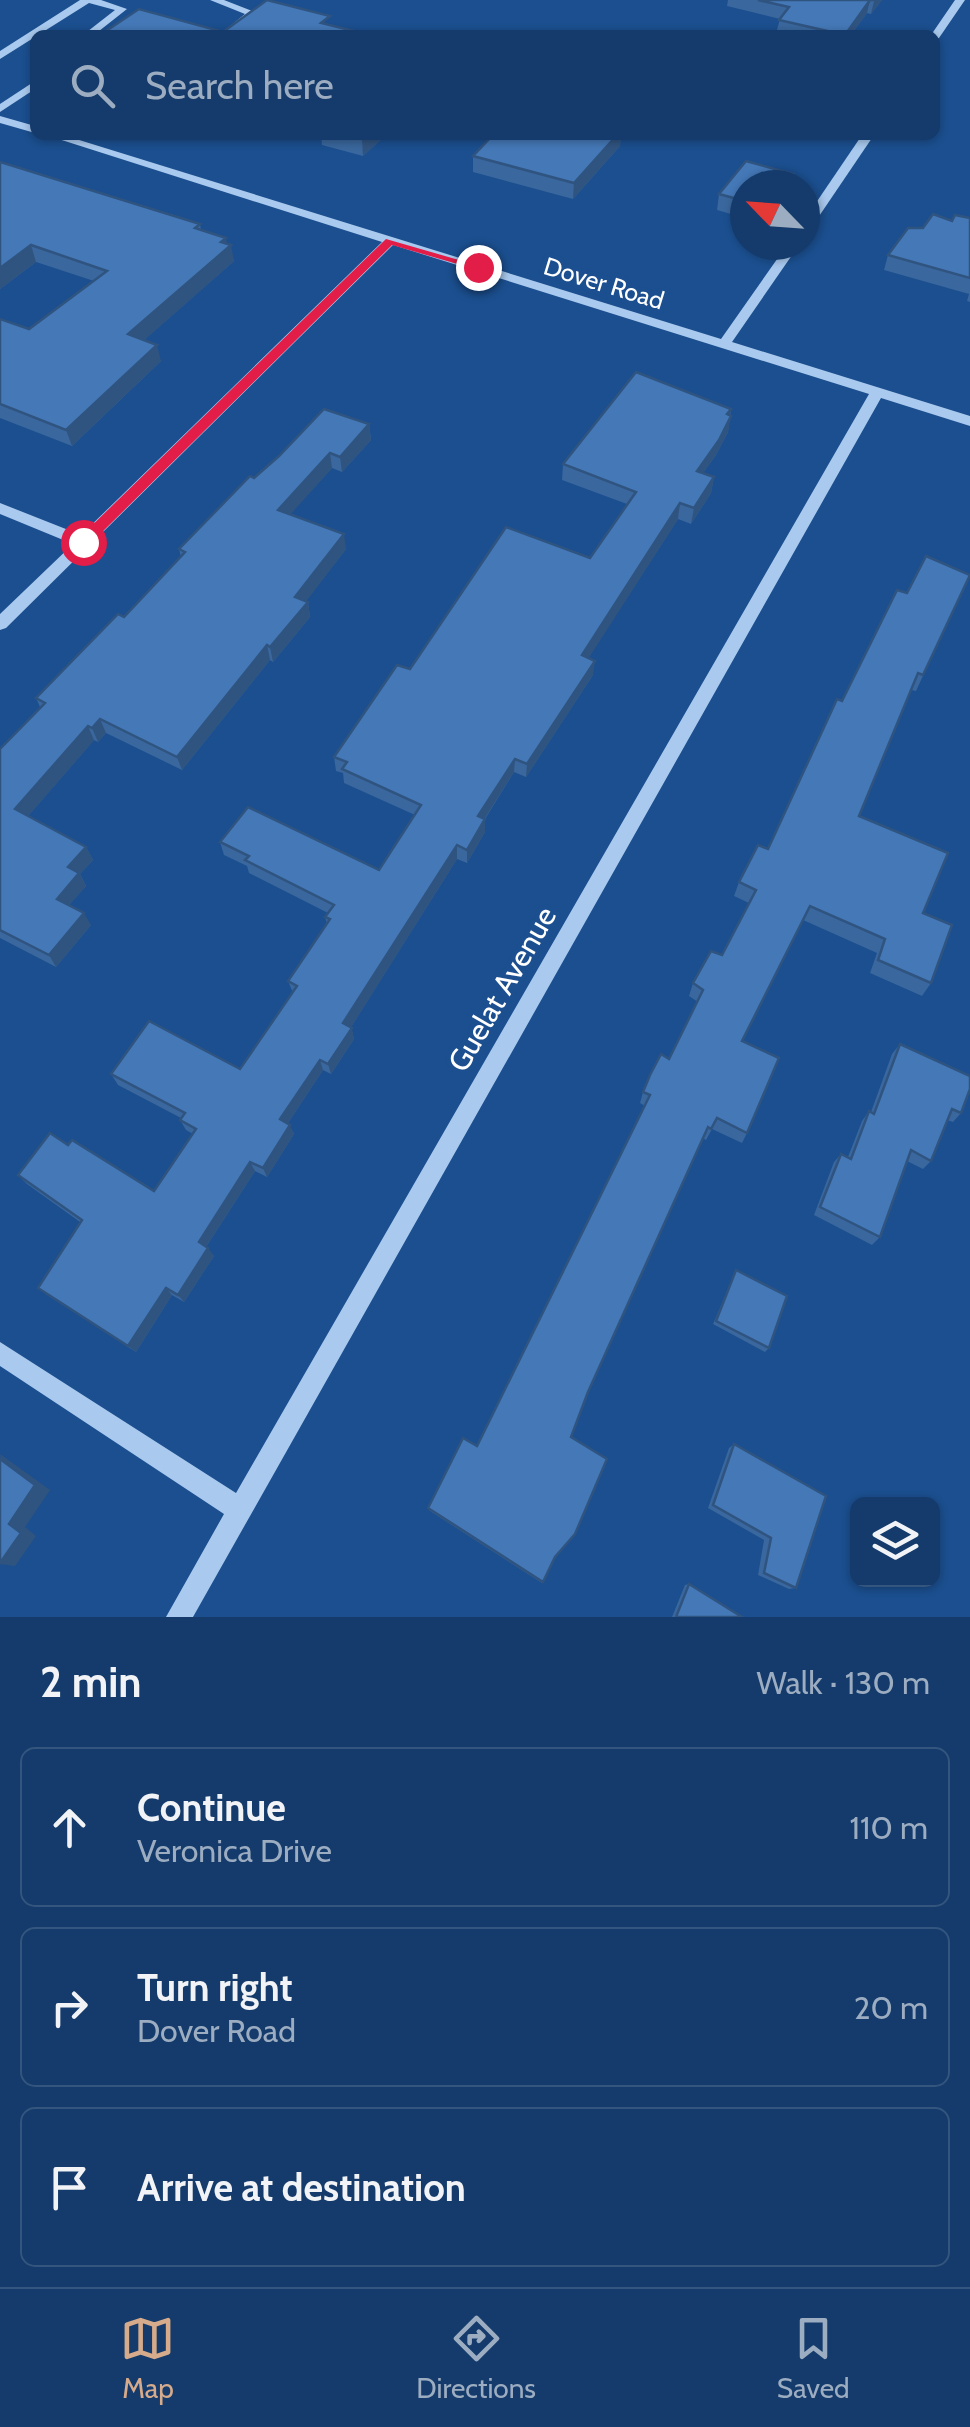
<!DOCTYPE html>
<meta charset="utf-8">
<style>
body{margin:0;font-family:Cabin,sans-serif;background:#214673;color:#f1f3f6}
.controls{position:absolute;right:30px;bottom:30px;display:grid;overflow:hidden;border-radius:15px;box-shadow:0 2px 8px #0004}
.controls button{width:90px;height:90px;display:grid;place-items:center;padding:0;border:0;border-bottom:2px solid #33557e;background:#143b6b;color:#f1f3f6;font:50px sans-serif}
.compass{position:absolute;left:730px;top:170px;width:90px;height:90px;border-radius:50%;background:#143b6b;box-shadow:0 2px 8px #0004;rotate:295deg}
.stop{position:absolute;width:30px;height:30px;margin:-22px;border:8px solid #e11d48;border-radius:50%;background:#fff}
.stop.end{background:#e11d48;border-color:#fff;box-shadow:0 2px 10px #0008}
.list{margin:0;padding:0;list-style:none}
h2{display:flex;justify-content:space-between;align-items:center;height:130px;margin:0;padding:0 40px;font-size:42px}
h2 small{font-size:32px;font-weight:400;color:#9dadc1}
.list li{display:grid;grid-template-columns:65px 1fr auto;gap:30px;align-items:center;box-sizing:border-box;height:160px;margin:0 20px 20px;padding:0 20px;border:2px solid #33557e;border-radius:15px}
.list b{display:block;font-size:38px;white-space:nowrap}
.list p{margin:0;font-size:32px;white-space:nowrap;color:#9dadc1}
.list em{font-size:32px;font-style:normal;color:#9dadc1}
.icon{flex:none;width:55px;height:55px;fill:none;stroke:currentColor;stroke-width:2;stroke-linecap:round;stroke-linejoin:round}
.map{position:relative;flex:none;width:970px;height:1617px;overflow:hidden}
.search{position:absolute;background:#143b6b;box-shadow:0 2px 8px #0004;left:30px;right:30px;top:30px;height:110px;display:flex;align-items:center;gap:25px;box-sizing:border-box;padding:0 35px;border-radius:15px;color:#9dadc1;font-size:38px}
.sheet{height:670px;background:#143b6b}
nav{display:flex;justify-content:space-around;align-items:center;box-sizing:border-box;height:140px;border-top:2px solid #33557e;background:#143b6b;font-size:28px;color:#9dadc1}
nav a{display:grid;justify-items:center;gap:5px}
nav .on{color:#d6ab8b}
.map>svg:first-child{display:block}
</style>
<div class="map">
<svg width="970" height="1617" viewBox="0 0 970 1617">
<rect width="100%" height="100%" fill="#1b4f8f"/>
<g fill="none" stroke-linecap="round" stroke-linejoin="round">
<g fill="#a9c9ee" fill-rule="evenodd">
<polygon points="80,0 101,0 127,9 94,35 83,35 115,10 89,3 0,59 0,51"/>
<polygon points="210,0 224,0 257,13 230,35 219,35 245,14"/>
<polygon points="955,0 965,0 939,38 935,39 935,35 931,35"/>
<polygon points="35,81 35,89 0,112 0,104"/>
<polygon points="0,116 35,126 35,133 0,123"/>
<polygon points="46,135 63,135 721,339 787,245 799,245 732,342 970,416 970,426 881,398 193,1617 166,1617 224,1514 0,1366 0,1342 236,1493 869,394 393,245 6,628 0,630 0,614 73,544 0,514 0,503 81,535 382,242"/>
<polygon points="862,135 874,135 809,231 805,232 805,219"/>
</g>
</g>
<g fill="#3a679d">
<polygon points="728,0 882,0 871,14 867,13 851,35 784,35 776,33 780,19 727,6"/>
<polygon points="321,135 386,135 363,156 322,145"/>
<polygon points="493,135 621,135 620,146 573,199 473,172 473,156"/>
<polygon points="746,161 793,174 791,185 745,185 745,218 717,210 719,194"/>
<polygon points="0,162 200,224 201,230 227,244 234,261 144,340 161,361 72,446 0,418 0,319 29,329 94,281 36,262 0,289"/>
<polygon points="970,218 970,302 967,301 969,294 884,270 888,255 923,228 952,221"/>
<polygon points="731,409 728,432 716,455 703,473 714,477 711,493 691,524 678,519 588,658 593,675 526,777 514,772 485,819 485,832 467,863 457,859 351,1027 354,1039 331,1074 323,1070 288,1123 294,1134 267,1177 255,1171 206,1247 214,1256 184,1302 172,1295 136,1352 47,1295 38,1288 80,1222 27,1184 18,1175 68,1145 154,1191 193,1134 186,1130 180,1120 181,1118 118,1085 111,1074 240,1069 293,993 288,981 327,924 325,917 328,913 249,873 247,866 224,855 220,842 379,870 415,815 344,783 343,773 336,771 334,757 410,669 590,558 627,504 562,480 563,464"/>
<polygon points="369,424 371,440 342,472 332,468 290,514 346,549 305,602 308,602 310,617 273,662 270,660 182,770 106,733 98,742 94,740 28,816 86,847 93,860 80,874 86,886 69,905 91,925 56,967 0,938 0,749 40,707 36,698 124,617 181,557 179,549 254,478"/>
<polygon points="970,574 916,691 911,690 859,816 923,913 931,983 922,996 870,973 877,953 803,920 743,1041 747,1133 742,1143 712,1129 706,1140 703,1138 587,1395 571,1437 555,1557 542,1583 430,1511 428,1508 477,1446 645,1106 640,1103 643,1092 669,1059 698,1002 689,996 693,983 722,955 749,903 734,896 739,882 768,849 842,701 907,593"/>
<polygon points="900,1044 961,1113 953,1122 947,1120 931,1161 923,1169 907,1161 880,1237 872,1245 814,1215 834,1162 841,1154 848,1157 862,1121 869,1111 871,1112 892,1054"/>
<polygon points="736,1270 769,1348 765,1352 713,1324"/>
<polygon points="734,1444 796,1588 789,1589 758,1575 764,1540 708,1508 729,1448"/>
<polygon points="689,1584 742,1617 672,1617 685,1585"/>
</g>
<g fill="#305480">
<polygon points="870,0 867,13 851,35 845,35"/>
<polygon points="875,0 882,0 871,14 874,1"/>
<polygon points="366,135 386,135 363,156 362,139"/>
<polygon points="617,135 621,135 620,146 573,199 574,183"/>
<polygon points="226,238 228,247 231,245 234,261 133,350 128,334"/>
<polygon points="31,245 36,262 0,289 0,268"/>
<polygon points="157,345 161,361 72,446 66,430"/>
<polygon points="731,409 728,421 731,416 728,432 716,455 694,486 697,471"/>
<polygon points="369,424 371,440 342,472 340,457"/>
<polygon points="330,453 332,468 281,525 278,510"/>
<polygon points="714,477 711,493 691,524 694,508"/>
<polygon points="680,503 678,519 581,670 582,655"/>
<polygon points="344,534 346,549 298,612 295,597"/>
<polygon points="308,602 310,617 273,662 270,647"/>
<polygon points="267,645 270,660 182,770 177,757"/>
<polygon points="595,661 593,675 526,777 527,764"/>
<polygon points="100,719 106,733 98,742 92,728"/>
<polygon points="88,726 94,740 23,822 15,809"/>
<polygon points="515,759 514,772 478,829 478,816"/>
<polygon points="485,819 485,832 467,863 467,850"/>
<polygon points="457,845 457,859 346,1035 343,1023"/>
<polygon points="86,847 93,860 80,874 86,886 64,911 57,899 68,867"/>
<polygon points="84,913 91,925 56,967 49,955"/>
<polygon points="352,1028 354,1039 331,1074 328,1064"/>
<polygon points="320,1060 323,1070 284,1129 280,1119"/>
<polygon points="290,1125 294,1134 267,1177 263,1168"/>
<polygon points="250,1162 255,1171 204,1250 199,1242"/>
<polygon points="208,1248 214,1256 184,1302 178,1295"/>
<polygon points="166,1288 172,1295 136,1352 128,1346"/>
<polygon points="0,1454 50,1490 25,1527 36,1536 15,1566 0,1564 9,1524"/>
</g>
<g fill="#4478b7" stroke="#305480" stroke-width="2.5">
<polygon points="267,0 330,16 321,23 370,35 100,35 139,9 223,32"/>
<polygon points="758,0 875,0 870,0 845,35 779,20 789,7"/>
<polygon points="348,135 366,135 362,139"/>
<polygon points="493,135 617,135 574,183 473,156"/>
<polygon points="746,161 793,174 785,185 745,185 745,201 719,194"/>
<polygon points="0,162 200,224 195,228 226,238 221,242 231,245 128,334 157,345 66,430 0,404 0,319 29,329 107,271 31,245 0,268"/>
<polygon points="933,214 952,221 955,215 970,218 970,278 888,255 908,228 923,228"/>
<polygon points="636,372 731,409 727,414 731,416 719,440 697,471 714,477 694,508 680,503 582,655 595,661 527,764 515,759 478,816 485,819 467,850 457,845 343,1023 352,1028 328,1064 320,1060 280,1119 290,1125 263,1168 250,1162 199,1242 208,1248 178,1295 166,1288 128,1346 38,1288 82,1220 18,1175 50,1133 68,1145 72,1140 154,1191 196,1129 180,1120 185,1113 111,1074 149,1021 240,1069 297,986 288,981 330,919 325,917 334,905 245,860 249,856 220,842 248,807 379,870 421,805 342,769 347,762 334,757 397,665 410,669 506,527 590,558 636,492 563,464"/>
<polygon points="324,409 369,424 340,457 330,453 278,510 344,534 295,597 308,602 270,647 267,645 177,757 100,719 92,728 88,726 15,809 86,847 68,867 79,873 57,899 84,913 49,955 0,930 0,749 45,703 36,698 118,614 124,617 185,552 179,549 250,476 254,478 279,456"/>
<polygon points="926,556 970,575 923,675 918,673 859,816 948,853 923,913 952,925 931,983 878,960 885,939 810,906 742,1041 779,1058 747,1133 717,1118 711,1129 708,1127 588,1392 571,1437 607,1459 575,1534 555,1557 543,1582 428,1508 463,1438 477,1446 650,1095 643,1092 650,1075 661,1054 669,1059 703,990 693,983 711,951 722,955 756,890 739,882 758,845 768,849 837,699 842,701 897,590 907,593"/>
<polygon points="900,1044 970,1076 970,1089 961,1113 952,1109 931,1161 911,1150 880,1237 820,1207 841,1154 851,1159 869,1111 874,1114"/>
<polygon points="736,1270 787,1296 769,1348 716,1321"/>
<polygon points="734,1444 826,1496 796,1588 764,1573 771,1538 713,1505"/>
<polygon points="0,1459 35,1485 9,1524 21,1533 0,1563"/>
<polygon points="689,1584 742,1617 676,1617"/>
</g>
<polygon fill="#e11d48" points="386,239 483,267 478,270 392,245 88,546 78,546 78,539"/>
<g text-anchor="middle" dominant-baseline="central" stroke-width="10" stroke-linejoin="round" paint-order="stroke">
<g font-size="25" fill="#fff" stroke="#1b4f8f">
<text transform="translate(604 283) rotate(17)">Dover Road</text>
</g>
<g font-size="30" fill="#fff" stroke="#1b4f8f">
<text transform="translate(502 989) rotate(-60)">Guelat Avenue</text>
</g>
</g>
</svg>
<div class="controls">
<button><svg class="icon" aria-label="layers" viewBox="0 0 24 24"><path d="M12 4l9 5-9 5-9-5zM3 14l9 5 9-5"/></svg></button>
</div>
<svg class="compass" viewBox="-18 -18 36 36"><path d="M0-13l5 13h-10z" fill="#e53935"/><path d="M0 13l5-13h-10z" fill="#9dadc1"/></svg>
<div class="stop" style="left:83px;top:542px"></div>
<div class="stop end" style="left:478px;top:267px"></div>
<div class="search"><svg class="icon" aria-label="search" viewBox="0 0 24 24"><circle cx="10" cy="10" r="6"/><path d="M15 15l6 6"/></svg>Search here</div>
</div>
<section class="sheet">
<h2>2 min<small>Walk · 130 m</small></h2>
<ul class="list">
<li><svg class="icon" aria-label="ahead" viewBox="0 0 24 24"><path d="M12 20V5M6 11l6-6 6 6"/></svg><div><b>Continue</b><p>Veronica Drive</p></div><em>110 m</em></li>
<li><svg class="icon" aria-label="right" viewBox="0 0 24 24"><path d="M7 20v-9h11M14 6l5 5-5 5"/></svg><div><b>Turn right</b><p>Dover Road</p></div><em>20 m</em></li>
<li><svg class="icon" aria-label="arrive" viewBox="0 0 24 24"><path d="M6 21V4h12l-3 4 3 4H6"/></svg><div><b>Arrive at destination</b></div></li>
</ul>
</section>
<nav>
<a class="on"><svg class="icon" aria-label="map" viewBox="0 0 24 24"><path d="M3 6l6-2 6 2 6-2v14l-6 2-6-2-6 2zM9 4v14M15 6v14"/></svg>Map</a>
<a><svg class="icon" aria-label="directions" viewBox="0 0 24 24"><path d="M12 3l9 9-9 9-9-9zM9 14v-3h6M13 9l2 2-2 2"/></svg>Directions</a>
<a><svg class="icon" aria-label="saved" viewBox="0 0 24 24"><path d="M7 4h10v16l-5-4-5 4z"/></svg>Saved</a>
</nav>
